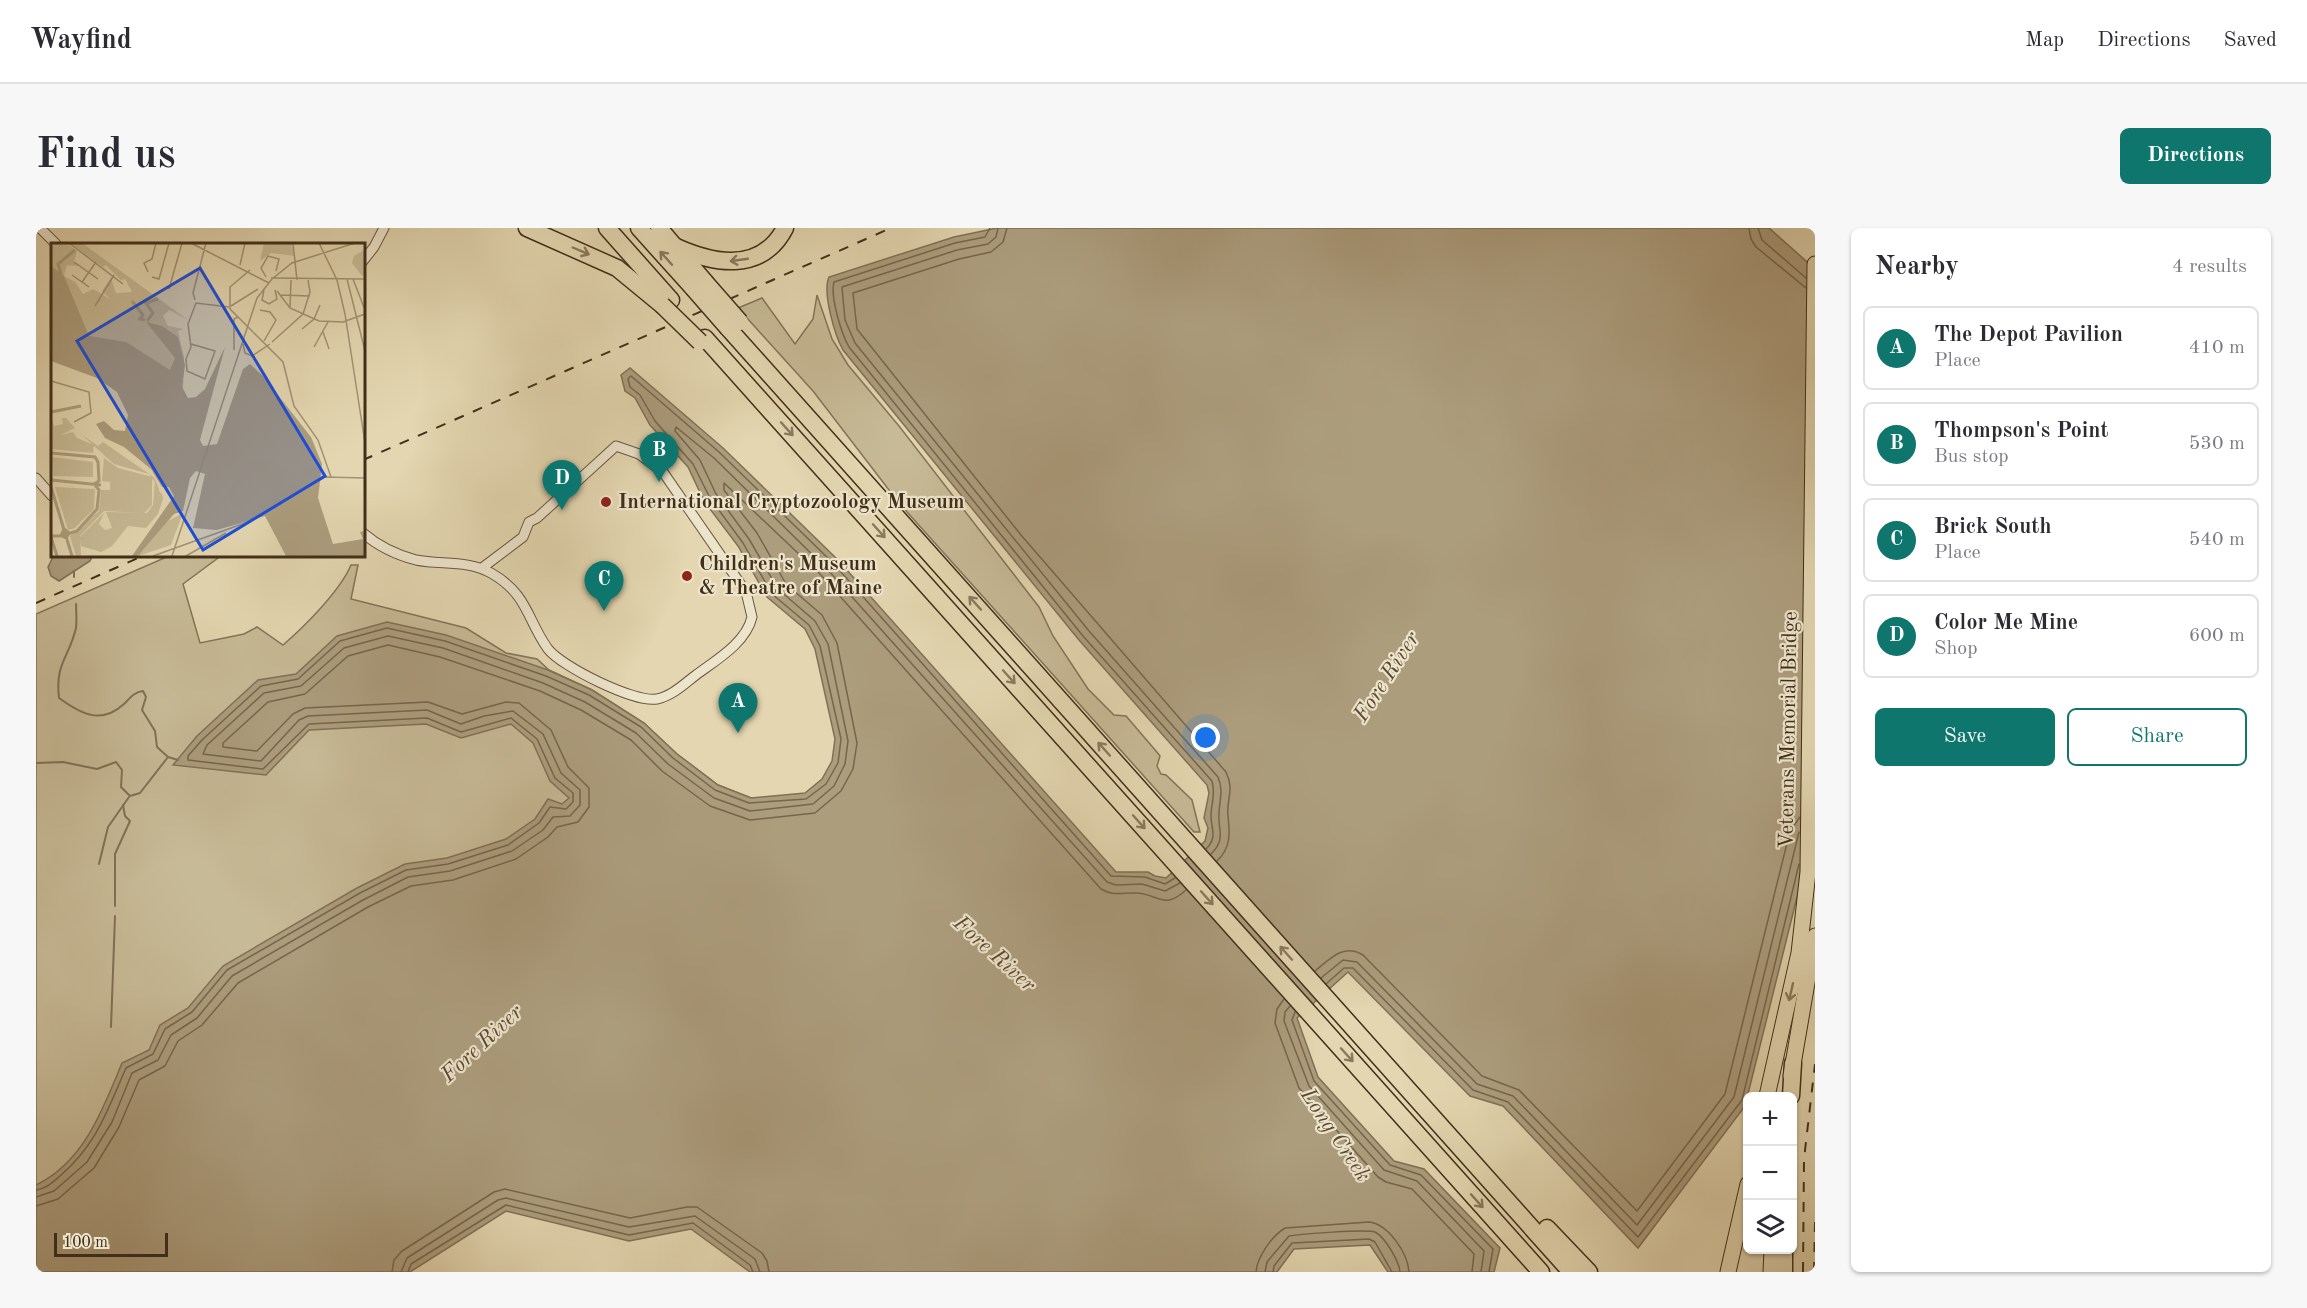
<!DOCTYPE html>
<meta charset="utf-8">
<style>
body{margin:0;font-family:"Old Standard TT",serif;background:#f7f7f7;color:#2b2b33}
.controls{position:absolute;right:18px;bottom:18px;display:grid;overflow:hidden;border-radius:9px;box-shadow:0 2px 4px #0004}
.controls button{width:54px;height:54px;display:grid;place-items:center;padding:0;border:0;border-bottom:2px solid #e1e1e2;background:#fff;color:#2b2b33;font:30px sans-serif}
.scale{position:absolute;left:18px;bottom:15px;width:114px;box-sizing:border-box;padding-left:6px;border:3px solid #412f19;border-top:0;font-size:16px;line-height:21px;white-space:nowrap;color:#412f19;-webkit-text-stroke:4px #ede4cc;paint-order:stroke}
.you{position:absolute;left:1170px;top:510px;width:21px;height:21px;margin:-15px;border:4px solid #fff;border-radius:50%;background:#1a73e8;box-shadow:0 0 0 9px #1a73e833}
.badge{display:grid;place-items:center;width:39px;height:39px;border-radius:50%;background:#0f766e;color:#fff;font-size:20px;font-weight:700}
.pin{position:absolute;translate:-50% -50px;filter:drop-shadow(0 2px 3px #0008)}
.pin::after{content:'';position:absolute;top:32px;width:21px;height:18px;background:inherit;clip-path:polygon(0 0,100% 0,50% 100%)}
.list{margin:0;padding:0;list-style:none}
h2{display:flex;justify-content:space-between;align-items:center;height:78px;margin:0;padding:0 24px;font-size:26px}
h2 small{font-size:20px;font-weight:400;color:#7c7c81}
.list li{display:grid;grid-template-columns:39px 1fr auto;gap:18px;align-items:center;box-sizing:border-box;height:84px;margin:0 12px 12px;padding:0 12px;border:2px solid #e1e1e2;border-radius:9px}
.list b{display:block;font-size:22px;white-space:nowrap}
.list p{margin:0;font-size:20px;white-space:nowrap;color:#7c7c81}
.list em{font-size:20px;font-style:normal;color:#7c7c81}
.actions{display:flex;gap:12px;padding:18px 24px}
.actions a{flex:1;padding:14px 0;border:2px solid #0f766e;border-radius:9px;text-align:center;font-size:21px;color:#0f766e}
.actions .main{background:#0f766e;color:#fff}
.icon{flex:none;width:33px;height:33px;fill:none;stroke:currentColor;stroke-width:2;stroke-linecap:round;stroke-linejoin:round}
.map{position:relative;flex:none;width:1779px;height:1044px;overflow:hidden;border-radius:9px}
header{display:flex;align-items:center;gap:36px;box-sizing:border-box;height:84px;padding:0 30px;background:#fff;border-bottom:2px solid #e1e1e2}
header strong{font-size:28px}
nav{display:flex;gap:33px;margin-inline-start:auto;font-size:21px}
.intro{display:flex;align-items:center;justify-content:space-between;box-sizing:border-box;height:144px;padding:0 36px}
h1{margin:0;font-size:42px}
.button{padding:15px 27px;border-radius:9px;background:#0f766e;color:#fff;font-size:21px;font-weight:700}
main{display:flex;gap:36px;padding:0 36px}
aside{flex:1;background:#fff;border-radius:9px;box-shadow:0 2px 4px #0004}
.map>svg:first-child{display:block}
</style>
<header>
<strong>Wayfind</strong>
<nav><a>Map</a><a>Directions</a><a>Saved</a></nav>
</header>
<div class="intro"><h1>Find us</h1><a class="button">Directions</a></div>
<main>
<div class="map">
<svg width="1779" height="1044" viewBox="0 0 1779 1044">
<rect width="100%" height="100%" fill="#e3d6b0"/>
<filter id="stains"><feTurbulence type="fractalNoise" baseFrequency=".00333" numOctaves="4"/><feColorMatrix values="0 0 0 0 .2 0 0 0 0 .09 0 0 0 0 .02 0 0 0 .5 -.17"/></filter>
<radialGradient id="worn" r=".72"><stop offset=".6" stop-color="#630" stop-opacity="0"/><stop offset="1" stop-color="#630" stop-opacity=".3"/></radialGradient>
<g fill="#c7ba96" stroke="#847458" stroke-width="1.5">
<polygon points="781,67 796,111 812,137 863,198 1003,379 1017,408 1052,461 1078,487 1090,488 1120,523 1124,528 1121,538 1125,546 1130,547 1156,572 1164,604 1158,604 863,275 777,163 702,80 726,70 759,116 777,91"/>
<path d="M135 327H186L147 356 164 415 208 406 221 399 247 417C268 399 304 363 315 337H322L315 371 430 400 470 425 501 431 513 442 556 462 608 495 641 526 682 557 715 570 0 985V386Z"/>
</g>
<g fill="#ac9d7d" stroke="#817155" stroke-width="1.5">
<path d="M961 0H1733L1779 41V597L1709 878 1602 1020 1467 878 1434 868 1312 744 1261 790 1282 849 1358 933 1388 941 1464 1020 1458 1044H1352L1334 1017 1258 1021 1241 1044H714L655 1001 593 1013 470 983 374 1044H0V957C48 934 67 881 86 835L113 822 124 797 152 780 187 738 321 660 369 636 411 630 470 611 499 591 512 571 526 576 533 570 514 553 497 515 475 496 425 510 390 496 273 502 230 547 137 537 161 508 222 452 260 446 301 408 351 394 410 407 512 442 556 462 608 495 641 526 682 557 715 570 769 565 786 551 796 533 799 511 779 421 769 401 731 369 702 318 668 273 652 239 614 197 599 170 589 163 585 147 594 140 687 220 801 331 1080 644H1112L1119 648 1130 650 1169 613 1172 600 1168 590 1173 565 1171 557 1043 412 807 122C799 108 786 64 793 49L918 9Z"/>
<polygon points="18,327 57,327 54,333 23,353 15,348 12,339"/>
</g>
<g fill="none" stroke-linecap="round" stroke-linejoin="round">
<g stroke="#76664b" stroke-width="1.5">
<path d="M954 0 949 9 919 15 798 54C794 68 805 105 813 119L1047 408 1176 553C1180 567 1175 575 1175 588 1175 601 1182 609 1170 621"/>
<path d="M962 0 960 9 952 16 921 22 806 59 809 92 819 115 1053 403 1182 549C1188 563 1183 573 1183 587 1182 602 1190 612 1175 626"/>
<path d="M971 0 967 14 955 24 923 31 817 65 821 101 985 307 1190 544C1199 563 1190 571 1192 588 1194 605 1195 620 1181 633"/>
<polyline points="1713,0 1715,11 1720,19 1770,60"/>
<polyline points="1722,0 1726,12 1770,50"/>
<path d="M1279 743C1294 731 1307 715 1327 727L1446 848 1483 862 1601 983 1689 866 1754 603 1764 589"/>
<polyline points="1285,750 1307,732 1321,734 1441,856 1477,868 1601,997 1698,869 1763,604"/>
<polyline points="1290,756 1308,740 1317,740 1437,862 1472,874 1602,1009 1706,872 1763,636"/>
<polyline points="1248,771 1241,781 1239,795 1263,860 1342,949 1350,954 1376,961 1438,1026 1436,1044"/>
<polyline points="1254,778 1249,784 1248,793 1273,858 1348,942 1381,953 1448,1023 1445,1044"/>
<polyline points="1259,784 1256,792 1278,853 1354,937 1385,947 1457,1021 1453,1044"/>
<path d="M0 962C10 961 17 954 24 948 61 916 71 883 90 840L117 826 129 801 156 784 191 742 324 665 370 642 412 636 472 617 503 595 514 579 530 581 537 574V565L519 550 501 511 475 490 425 504 391 490 273 496 227 541 152 532V528L166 512 225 458 262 451 304 413 351 400 409 413 510 448 553 467 605 499 637 530 679 562 713 575 770 571 790 556 802 535 805 511 784 418 773 397 736 366 707 315 674 270 657 236 619 193 604 167 594 159 592 151 595 148 683 224 797 335 1075 648 1109 649 1129 656 1139 650"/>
<polyline points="0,969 18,963 51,934 76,894 96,845 122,832 135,807 161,790 196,748 327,672 372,649 414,643 476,623 507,602 517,589 534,588 544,577 544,562 525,545 507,506 477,483 448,488 425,496 391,482 272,488 263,492 225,533 167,526 171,517 228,465 265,458 308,420 352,408 407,420 507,455 549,474 600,505 632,536 678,570 714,583 777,576 798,558 809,536 812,513 792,416 779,393 742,361 713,311 680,266 664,232 639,203 640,199 678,230 791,341 1071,654 1080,657 1106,656 1129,663 1144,655"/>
<path d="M0 978 22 971 58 940 83 899 103 852 129 838 142 813 166 797 202 755 332 679 375 658 417 652 480 631 512 609 521 599 542 594 553 579V560L532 539 515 502 483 475 470 474 426 486 392 474 269 480 257 486 221 523 187 519V515L232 474 269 466 312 428 352 417 404 429 504 463 545 482 595 512 626 543 674 578 714 592 779 585 805 563 817 541 821 515 801 415 786 387 750 356 721 305 688 262V255L785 347 1065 661C1078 669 1088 664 1102 665 1123 667 1128 682 1150 662"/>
<polyline points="356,1044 358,1032 366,1023 458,964 469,961 594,990 651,979 661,979 726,1025 731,1033 733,1044"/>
<polyline points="365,1044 371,1030 462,972 470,970 593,999 659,988 719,1031 724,1044"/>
<polyline points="372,1044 375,1036 470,977 593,1007 657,995 714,1037 717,1044"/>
<path d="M1220 1044C1221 1029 1236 1008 1249 1000L1333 994C1352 996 1372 1025 1373 1044"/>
<path d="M1229 1044 1231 1034 1253 1008C1264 1006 1330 1001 1339 1004 1349 1009 1363 1033 1364 1044"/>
<polyline points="1237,1044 1238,1038 1256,1015 1333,1011 1339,1014 1356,1044"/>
</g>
<g stroke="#817155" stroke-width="2">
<polyline points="38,343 38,349"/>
<path d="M40 376C40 383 41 392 40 400 33 430 19 435 23 470 45 486 65 497 88 476 94 470 98 464 107 463L110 469 106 482 119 503 121 519 132 529 142 532"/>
<polyline points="0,535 27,534 61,541 80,534 86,542 85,559 94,568 104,565 132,529"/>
<polyline points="63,636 72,599 93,569"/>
<polyline points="79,678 79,626 94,593 89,588 87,577"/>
<polyline points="75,799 79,688"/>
</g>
<defs>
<g id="street">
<polyline points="4,0 20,16"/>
<polyline points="327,33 338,19 348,0"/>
<polyline points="0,250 16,268"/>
<path d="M327 305C342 318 361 327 380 332 405 337 432 332 455 345 492 366 491 392 512 421 526 439 599 475 621 471 636 468 648 456 660 447 680 432 710 415 716 389L710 364 627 244 603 226 580 218 501 290 493 294 487 309 446 340"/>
</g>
<g id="primary">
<polyline points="1755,848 1779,708"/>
<polyline points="1731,868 1763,725 1772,644 1779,36"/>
<polyline points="1692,1044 1712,956"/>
<polyline points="1735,1044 1736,1022"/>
</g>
<g id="highway">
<polyline points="491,0 581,40 626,77"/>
<polyline points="571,0 635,72"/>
<polyline points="603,0 657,60"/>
<polyline points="623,0 669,54"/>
<path d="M638 18C677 36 725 46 749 0"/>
<polyline points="692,100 1535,1044"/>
<polyline points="669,110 1505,1044"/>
<polyline points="1755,868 1757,835"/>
<polyline points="1511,1000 1553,1044"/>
<polyline points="1748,1044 1748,1022"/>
</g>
</defs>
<use href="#street" stroke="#6a593f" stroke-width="11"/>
<use href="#primary" stroke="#412f19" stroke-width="17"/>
<use href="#highway" stroke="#412f19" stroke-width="19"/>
<use href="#street" stroke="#ede4cc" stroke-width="9"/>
<use href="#primary" stroke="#e3d6b0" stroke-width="15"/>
<use href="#highway" stroke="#e3d6b0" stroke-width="16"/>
<g stroke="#412f19" stroke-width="2" stroke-dasharray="10 10" stroke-linecap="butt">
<polyline points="327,232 855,0"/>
<polyline points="0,375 109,327"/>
<polyline points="1767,1044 1768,931 1779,836"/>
<polyline points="1778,1044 1779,994"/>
</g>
<defs>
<g id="highway-bridge">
<polyline points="669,54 704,94"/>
<polyline points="657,60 692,100"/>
<polyline points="626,77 664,114"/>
</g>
</defs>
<use href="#highway-bridge" stroke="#412f19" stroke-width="19" stroke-linecap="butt"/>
<use href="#highway-bridge" stroke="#e3d6b0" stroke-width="16"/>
</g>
<defs><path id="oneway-shaft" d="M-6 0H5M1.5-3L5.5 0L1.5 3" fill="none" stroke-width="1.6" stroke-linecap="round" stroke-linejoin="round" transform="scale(1.5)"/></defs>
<g stroke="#8a7a5d">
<use href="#oneway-shaft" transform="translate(545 23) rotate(23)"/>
<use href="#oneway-shaft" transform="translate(630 30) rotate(-132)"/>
<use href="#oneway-shaft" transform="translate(703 32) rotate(172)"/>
<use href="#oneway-shaft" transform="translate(751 201) rotate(48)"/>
<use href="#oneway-shaft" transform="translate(843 303) rotate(48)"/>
<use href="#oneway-shaft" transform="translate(939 375) rotate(-132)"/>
<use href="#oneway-shaft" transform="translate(973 449) rotate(48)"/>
<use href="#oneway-shaft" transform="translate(1068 521) rotate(-132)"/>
<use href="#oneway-shaft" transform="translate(1103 594) rotate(48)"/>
<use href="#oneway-shaft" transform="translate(1171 670) rotate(48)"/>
<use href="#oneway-shaft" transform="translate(1250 725) rotate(-132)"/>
<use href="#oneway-shaft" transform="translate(1755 764) rotate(103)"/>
<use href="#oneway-shaft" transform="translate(1311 827) rotate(48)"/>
<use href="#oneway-shaft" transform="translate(1441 973) rotate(48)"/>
</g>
<g fill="#8f2418" stroke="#ede4cc" stroke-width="2">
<circle cx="570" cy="274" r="6"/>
<circle cx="651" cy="348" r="6"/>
</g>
<g text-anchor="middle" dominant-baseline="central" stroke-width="4.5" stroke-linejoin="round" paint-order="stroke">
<g font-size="21" font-weight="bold" fill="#412f19" stroke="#ede4cc" text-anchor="start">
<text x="582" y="274">International Cryptozoology Museum</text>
<text x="663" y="336">Children's Museum<tspan x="663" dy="24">&amp; Theatre of Maine</tspan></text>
</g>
<g font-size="21" fill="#412f19" stroke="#ede4cc">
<text transform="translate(1753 502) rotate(-89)">Veterans Memorial Bridge</text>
</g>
<g font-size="22" font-style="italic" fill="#5c4a32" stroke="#ede4cc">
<text transform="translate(1351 449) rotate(-57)">Fore River</text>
<text transform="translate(958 726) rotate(42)">Fore River</text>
<text transform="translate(446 816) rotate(-43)">Fore River</text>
<text transform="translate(1299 907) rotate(56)">Long Creek</text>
</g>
</g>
<g transform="translate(15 15)">
<rect width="314" height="314" fill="#e3d6b0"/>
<path d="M0 0H16L26 8 23 19 28 23 16 22 13 33 24 39 32 51 42 46 59 56 51 48 60 35 65 50 81 49 74 36 70 37 55 22 52 24 19 0H31L137 77 118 67 112 73 117 83 132 86 127 88 133 114 132 149 49 120 0 28ZM213 0H240L244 13 220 10 209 18ZM313 7V33H311L301 20 303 13ZM0 172 3 183 12 181 11 175H15L24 185 9 192 22 189 26 195 43 202 42 210 0 206ZM30 191 47 203 52 199 101 233 104 236 108 246V248L111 251 112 256 107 271 95 285 77 283 61 303 50 309 30 303 29 294 53 270 48 281 54 287 61 285 55 269 96 270 102 262 104 239 98 231 63 221ZM1 214 42 219V234L2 233ZM53 215 67 225 101 234V262L93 270 53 268 29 293 30 313H25L19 293 48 268 50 247H59V239L51 238ZM4 244 44 246 43 266 24 285 17 287ZM132 270 120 302 87 313 117 278Z" fill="#c7ba96"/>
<path d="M0 23 13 33 38 93 75 99 119 127 124 115 95 79 111 83 127 94 134 122 131 144 137 155 145 154 154 146 174 104 149 197 152 203 166 201 192 126 199 121 212 133 260 194 271 221 267 255 282 301 312 296 309 289 313 288V313H235L214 273 166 287 142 285 154 231 145 228 139 235 132 268 123 271 87 313H81L123 253 118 244H111L100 226 73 204 54 195 45 181 53 178 63 187 74 188 77 172 66 149 46 135 0 118Z" fill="#ac9d7d"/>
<path fill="none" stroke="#ac9d7d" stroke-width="3" d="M10 31 7 21 24 7M81 58 92 72 89 76 94 77M96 78 102 70 95 60 107 56M0 169 30 163M0 210 44 214 47 219 48 238 43 241 48 247 46 266 26 288 10 293M0 237 50 242M0 244 21 313M0 293H10L13 286 18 290 15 295 11 293M0 294 6 313"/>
<path fill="none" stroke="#a29374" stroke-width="1.5" d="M18 0 72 41M140 0 218 40M242 0 246 37M268 0 286 37 294 71 314 200M23 19 47 36M189 22 194 0M199 27 179 44V66L232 119 243 163 267 197 280 234M97 29 93 20 101 16 105 0M21 32 38 44M101 34 108 36 118 0M215 34 210 25 217 13 228 16 225 28M220 35 314 36M296 36 314 108M302 36 314 67M31 39 45 19M118 46 131 0M213 47 211 57 218 61 226 56 224 47M226 48 239 65 268 78 292 79 314 71M229 52 259 53M144 57 142 50 155 0M44 63 63 32M180 63 207 46M239 64 240 37M209 67 219 69 225 77 213 98M251 86 263 76 269 62M272 89 278 106M221 99 252 71 259 49 257 37M140 101 164 108 154 136 136 128 135 116 140 104 137 81 145 60 178 64M192 101 194 110 201 113 219 101M263 104 277 79M183 107V76L187 74M0 138 38 149 40 170 23 179M102 313 194 280 274 234 314 235M121 313 206 55 221 36 241 20 304 0M135 313 175 290"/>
<path fill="#1d4ed8" fill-opacity="0.15" stroke="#1d4ed8" stroke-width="3" d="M149 25 274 233 152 307 26 98Z"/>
<rect width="314" height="314" fill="none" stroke="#412f19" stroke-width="3"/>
</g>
<rect width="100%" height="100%" filter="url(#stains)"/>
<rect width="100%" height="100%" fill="url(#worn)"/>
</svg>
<div class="controls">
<button>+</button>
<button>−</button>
<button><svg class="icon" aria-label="layers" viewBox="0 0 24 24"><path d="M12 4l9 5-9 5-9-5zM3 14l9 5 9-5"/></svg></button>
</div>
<div class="scale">100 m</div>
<div class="you"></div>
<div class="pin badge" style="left:702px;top:505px">A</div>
<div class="pin badge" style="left:623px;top:254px">B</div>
<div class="pin badge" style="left:568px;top:383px">C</div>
<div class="pin badge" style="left:526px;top:282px">D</div>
</div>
<aside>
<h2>Nearby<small>4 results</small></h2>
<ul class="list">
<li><span class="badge">A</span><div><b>The Depot Pavilion</b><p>Place</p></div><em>410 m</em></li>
<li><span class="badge">B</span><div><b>Thompson's Point</b><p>Bus stop</p></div><em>530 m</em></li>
<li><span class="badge">C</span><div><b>Brick South</b><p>Place</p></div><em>540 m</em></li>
<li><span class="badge">D</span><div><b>Color Me Mine</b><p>Shop</p></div><em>600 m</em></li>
</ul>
<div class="actions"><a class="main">Save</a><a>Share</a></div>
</aside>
</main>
